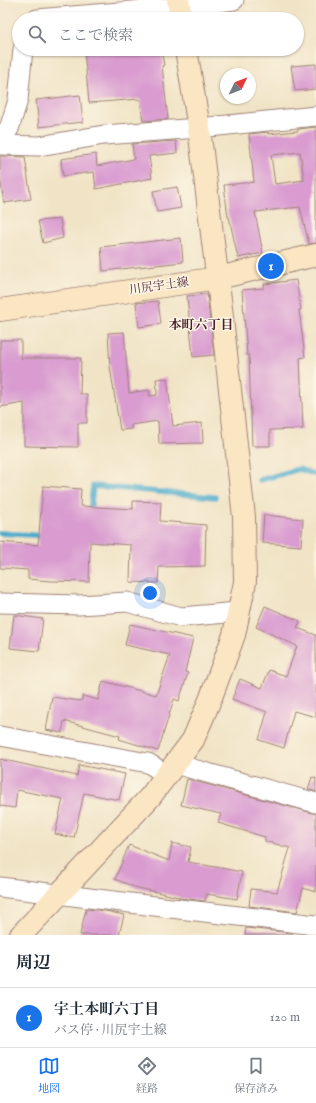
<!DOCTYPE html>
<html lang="ja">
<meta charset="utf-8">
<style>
body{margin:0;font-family:"IM FELL English","Noto Serif JP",serif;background:#f6f6f7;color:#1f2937}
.compass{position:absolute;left:220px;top:68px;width:36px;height:36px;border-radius:50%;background:#fff;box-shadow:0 1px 3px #0004;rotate:47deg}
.you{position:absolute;left:150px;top:593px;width:14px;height:14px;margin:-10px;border:3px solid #fff;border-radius:50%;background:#1a73e8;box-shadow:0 0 0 6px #1a73e833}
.badge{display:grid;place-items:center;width:26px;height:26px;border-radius:50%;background:#1a73e8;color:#fff;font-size:13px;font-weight:700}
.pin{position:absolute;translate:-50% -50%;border:2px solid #fff;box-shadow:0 1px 4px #0006}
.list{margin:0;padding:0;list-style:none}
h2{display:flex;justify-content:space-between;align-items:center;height:52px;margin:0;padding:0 16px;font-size:17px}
h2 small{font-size:13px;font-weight:400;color:#747a83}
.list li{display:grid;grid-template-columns:26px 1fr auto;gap:12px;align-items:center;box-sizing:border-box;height:60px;padding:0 16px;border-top:1px solid #e0e1e3}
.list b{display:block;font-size:15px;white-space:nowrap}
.list p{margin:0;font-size:13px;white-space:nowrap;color:#747a83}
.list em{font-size:13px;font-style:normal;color:#747a83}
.icon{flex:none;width:22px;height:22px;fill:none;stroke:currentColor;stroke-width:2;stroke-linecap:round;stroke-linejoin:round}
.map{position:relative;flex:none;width:316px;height:935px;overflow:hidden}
.search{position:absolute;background:#fff;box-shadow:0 1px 3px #0004;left:12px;right:12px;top:12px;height:44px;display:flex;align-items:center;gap:10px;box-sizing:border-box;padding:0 14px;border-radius:22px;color:#747a83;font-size:15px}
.sheet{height:112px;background:#fff}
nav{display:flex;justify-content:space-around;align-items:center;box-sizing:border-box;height:56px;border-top:1px solid #e0e1e3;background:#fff;font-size:11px;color:#747a83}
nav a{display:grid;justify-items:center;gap:2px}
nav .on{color:#1a73e8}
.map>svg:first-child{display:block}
</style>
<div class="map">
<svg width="316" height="935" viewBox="0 0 316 935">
<rect width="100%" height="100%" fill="#fcf5e5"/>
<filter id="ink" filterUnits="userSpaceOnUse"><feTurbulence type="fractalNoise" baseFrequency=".025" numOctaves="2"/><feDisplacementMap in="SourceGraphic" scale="8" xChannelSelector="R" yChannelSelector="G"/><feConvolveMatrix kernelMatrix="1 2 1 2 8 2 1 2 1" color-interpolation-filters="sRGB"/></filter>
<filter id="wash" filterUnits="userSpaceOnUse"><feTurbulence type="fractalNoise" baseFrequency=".012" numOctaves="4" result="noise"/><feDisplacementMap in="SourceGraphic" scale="16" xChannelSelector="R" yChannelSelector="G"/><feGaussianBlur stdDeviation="0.9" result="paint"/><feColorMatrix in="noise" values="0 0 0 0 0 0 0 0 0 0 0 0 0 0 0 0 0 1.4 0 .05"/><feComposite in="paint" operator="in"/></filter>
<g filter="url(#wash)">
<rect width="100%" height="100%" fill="#f1e4c6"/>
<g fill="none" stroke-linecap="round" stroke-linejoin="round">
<g stroke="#4daccc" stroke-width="5.5">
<polyline points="260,480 299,469 316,475"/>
<polyline points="90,513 93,486 215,497"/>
<polyline points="0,533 46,536"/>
</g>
</g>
<g id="blocks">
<g fill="#d99bd0" fill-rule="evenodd">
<polygon points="84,49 161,49 164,65 162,66 168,119 143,121 140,99 89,103"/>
<polygon points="316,64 316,89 295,91 291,66"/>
<polygon points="80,95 83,122 39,127 36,100"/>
<path d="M316 127V243L309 244 300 207 255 212 263 253 238 258 229 217H228L224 185 254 182 249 134 268 132V134L298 131V129ZM300 152 304 180 275 184 271 155Z"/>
<polygon points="176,141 177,153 149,156 152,178 96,189 94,172 63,176 61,159 96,154 97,166 134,159 132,144"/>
<polygon points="0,156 25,157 31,199 4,203 0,178"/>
<polygon points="177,187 181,208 157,212 153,191"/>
<polygon points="60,219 63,238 43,243 38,221"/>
<polygon points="181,238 183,262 103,271 101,247"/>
<polygon points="296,280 301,310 299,310 305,357 300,358 303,429 270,430 270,446 252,446 249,355 247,355 242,290 264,288 264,284"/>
<polygon points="207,294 214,355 193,357 187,296"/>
<polygon points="158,301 161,324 139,327 136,303"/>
<polygon points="124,332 129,393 149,390 150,396 157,395 156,379 167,378 173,426 202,423 203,443 159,444 158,421 131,425 131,429 120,430 110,367 108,333"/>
<polygon points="0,340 21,340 21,358 81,358 80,394 87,394 87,423 78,423 78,447 24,446 24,403 0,407"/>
<polygon points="43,486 81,489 80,506 133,509 133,501 161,502 160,521 206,525 205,566 159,567 158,583 130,582 131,545 90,542 89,582 51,581 28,579 28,570 0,568 0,542 38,545"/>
<polygon points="264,515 303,519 301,546 262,543"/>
<polygon points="265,606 300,621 297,628 316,635 316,717 294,711 284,748 259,740 267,712 232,699 240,679 262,688 269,670 286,676 297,646 256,627"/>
<polygon points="14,615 43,619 39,651 10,648"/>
<polygon points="130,624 193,638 185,672 188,673 179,701 174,699 158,751 119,739 120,736 64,721 62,733 46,730 52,697 81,701 83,696 98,700 103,681 156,695 170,655 125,645"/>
<polygon points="0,759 77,776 79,765 125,774 119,800 84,793 74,838 55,834 63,799 17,790 15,808 0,806"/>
<polygon points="312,777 316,778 316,792 308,789"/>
<polygon points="187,779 316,814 316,892 303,888 297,912 249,906 251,889 277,892 290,848 265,841 265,837 218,823 221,814 181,805"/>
<polygon points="172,843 191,847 188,862 242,872 237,899 207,894 205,901 179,898 179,897 134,887 115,879 129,845 169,861"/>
<polygon points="86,909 105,911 124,915 119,935 80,935"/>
<polygon points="246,928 292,933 292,935 245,935"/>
</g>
</g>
</g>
<g filter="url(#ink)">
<use href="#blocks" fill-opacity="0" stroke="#9e8278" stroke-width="1"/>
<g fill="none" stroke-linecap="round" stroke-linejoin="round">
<defs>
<g id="street">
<polyline points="37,19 179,7 234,0"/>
<polyline points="0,136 9,129 18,100 23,49"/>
<polyline points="0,145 39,146 104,135 199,128 316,116"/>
<polyline points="0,603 79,605 127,602 181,617 238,612"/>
<polyline points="0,736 148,763 167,775"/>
<polyline points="175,764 316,803"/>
<polyline points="0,887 179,909 316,925"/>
</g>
<g id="secondary">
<polyline points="178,0 181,19"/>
<polyline points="0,310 218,278 316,255"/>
<polyline points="21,935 150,797 193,740 210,700 234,635 245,582 244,517 220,299 199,128 186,49"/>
</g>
</defs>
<use href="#street" stroke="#9e8278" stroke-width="21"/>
<use href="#secondary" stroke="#9e8278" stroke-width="24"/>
<use href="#street" stroke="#fff" stroke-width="19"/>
<use href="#secondary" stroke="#fbe6c3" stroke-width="22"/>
</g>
</g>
<g text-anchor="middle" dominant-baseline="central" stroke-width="3" stroke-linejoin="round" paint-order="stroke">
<g font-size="12" fill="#4a1f2b" stroke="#fcf5e5">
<text transform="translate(159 286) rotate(-8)">川尻宇土線</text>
</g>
<g font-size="13" font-weight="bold" fill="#4a1f2b" stroke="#fcf5e5">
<text x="201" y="325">本町六丁目</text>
</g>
</g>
</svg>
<svg class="compass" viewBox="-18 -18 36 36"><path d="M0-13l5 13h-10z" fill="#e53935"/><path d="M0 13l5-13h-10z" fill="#747a83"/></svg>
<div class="you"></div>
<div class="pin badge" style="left:271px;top:266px">1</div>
<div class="search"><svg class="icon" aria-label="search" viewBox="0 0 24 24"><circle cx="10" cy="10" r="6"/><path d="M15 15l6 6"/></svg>ここで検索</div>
</div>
<section class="sheet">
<h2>周辺<small></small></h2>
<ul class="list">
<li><span class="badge">1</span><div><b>宇土本町六丁目</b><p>バス停 · 川尻宇土線</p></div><em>120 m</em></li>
</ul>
</section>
<nav>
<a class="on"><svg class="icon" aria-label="map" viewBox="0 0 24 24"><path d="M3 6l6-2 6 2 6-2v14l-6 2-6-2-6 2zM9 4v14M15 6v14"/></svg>地図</a>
<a><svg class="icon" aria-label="directions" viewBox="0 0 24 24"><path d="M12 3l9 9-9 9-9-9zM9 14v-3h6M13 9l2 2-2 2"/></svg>経路</a>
<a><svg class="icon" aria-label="saved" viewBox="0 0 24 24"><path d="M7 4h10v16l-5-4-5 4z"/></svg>保存済み</a>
</nav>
